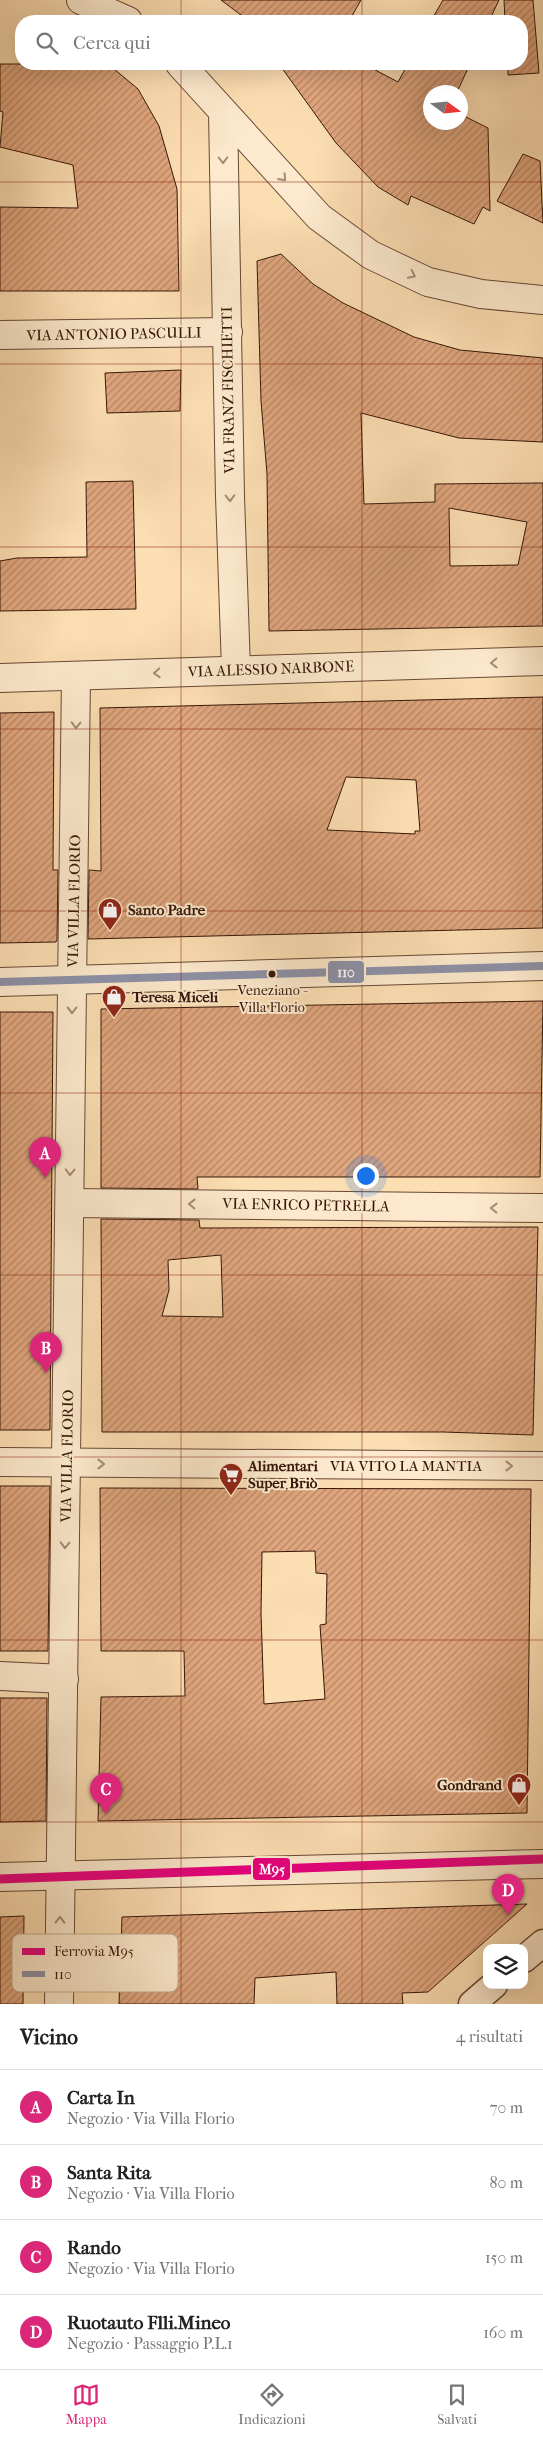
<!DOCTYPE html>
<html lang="it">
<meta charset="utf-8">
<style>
body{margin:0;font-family:"IM FELL French Canon",serif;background:#f6f6f6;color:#222}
.controls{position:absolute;right:15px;bottom:15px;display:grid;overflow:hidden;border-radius:10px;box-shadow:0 5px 20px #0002}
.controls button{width:45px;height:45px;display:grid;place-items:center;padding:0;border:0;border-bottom:1px solid #e0e0e0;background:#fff;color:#222;font:25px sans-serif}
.compass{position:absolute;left:423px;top:85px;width:45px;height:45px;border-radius:50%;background:#fff;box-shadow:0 5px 20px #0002;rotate:105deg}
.you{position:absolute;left:365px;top:1175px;width:18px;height:18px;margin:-12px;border:4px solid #fff;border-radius:50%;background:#1a73e8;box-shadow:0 0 0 8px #1a73e833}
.badge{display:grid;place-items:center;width:32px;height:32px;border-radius:50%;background:#db2777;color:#fff;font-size:16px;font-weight:700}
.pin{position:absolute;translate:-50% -41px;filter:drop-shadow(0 1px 2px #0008)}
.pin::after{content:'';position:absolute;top:26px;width:18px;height:15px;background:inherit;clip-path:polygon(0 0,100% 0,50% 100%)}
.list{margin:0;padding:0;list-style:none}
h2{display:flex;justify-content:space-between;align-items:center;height:65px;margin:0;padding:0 20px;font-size:21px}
h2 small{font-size:16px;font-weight:400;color:#767676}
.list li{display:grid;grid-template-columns:32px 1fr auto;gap:15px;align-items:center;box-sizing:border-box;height:75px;padding:0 20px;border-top:1px solid #e0e0e0}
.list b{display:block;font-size:19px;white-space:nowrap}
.list p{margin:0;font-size:16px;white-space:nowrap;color:#767676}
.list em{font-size:16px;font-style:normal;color:#767676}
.icon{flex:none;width:28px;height:28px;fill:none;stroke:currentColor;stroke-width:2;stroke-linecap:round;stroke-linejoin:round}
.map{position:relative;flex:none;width:543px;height:2004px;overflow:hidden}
.search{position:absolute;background:#fff;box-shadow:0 5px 20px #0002;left:15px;right:15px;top:15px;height:55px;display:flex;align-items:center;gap:12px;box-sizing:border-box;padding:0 18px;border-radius:20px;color:#767676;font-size:19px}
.sheet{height:365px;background:#fff}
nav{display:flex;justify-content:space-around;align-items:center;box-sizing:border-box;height:70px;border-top:1px solid #e0e0e0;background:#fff;font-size:14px;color:#767676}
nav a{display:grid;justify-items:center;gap:2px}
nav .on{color:#db2777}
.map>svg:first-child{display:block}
</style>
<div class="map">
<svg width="543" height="2004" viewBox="0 0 543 2004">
<defs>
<pattern id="building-hatch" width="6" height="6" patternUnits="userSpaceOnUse" patternTransform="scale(1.25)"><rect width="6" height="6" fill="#e0a67e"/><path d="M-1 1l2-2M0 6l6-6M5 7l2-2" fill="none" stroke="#b68665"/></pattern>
</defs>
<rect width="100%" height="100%" fill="#fcdeb3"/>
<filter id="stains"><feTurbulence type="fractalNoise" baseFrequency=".004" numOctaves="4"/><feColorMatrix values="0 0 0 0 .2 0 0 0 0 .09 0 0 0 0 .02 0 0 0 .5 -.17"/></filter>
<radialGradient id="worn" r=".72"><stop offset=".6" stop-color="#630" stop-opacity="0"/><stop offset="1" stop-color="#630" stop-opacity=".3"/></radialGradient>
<g fill="url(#building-hatch)" stroke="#371609" fill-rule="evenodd">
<polygon points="221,0 361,0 349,21 249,21"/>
<polygon points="443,0 499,0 489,21 431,21"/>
<polygon points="504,0 533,0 539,73 508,75 508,64 522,64 522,21 505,21"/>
<polygon points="0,64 108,64 138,89 159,126 177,189 179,291 0,291 0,207 78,208 73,165 0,147 3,112 0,111"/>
<polygon points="279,64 364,64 398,82 408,64 470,64 457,92 430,92 430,122 460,122 460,114 488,128 490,211 483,207 474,224 411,196 408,205 378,187 336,143"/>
<polygon points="523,154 540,161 543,223 497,201"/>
<path d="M281 254 313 284 343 303 414 337 460 350 543 358V442L459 438 361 413 364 504 435 502V484L543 483V626L269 631 267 474 261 401 257 261ZM449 508 527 522 518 565 450 566Z"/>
<polygon points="181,370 180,411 107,413 105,373"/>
<polygon points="133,481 136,609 0,611 0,561 17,558 87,557 86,482"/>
<path d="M543 697V928L88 939 89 870 101 871 100 708ZM346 777 416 780 420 831H415V834L327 830Z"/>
<polygon points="54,712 53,870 58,870 57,940 56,942 0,943 0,713"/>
<polygon points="543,1001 540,1177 197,1177 198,1189 101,1188 101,1009"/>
<polygon points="0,1012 53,1012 50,1430 0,1430"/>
<path d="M101 1219 199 1220 200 1228 538 1227 533 1435 443 1432H102ZM221 1255 223 1317 162 1316 169 1290 168 1260Z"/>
<polygon points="0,1486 50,1486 48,1651 0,1651"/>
<path d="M100 1488 531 1489 527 1813 98 1821 101 1697 185 1696 184 1651H101ZM315 1551 316 1573 327 1574 326 1624 320 1625 325 1699 264 1704 261 1613 262 1552Z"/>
<polygon points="0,1698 47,1698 46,1821 0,1822"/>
<polygon points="527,1904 428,1992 402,1993 403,2004 337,2004 336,1972 255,1978 254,2004 119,2004 122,1917"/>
<polygon points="24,1916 23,2004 0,2004 0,1917"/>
</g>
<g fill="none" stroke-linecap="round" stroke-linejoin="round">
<defs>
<g id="pedestrian">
<polyline points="524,1959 543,1943"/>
<polyline points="472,2004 494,1985"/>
</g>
<g id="minor">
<polyline points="81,0 128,21"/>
<polyline points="180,64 319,217 371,255 428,282 481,294 543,300"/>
<polyline points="223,112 230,496 236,669"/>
<polyline points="0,335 228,332"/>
<polyline points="0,678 543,661"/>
<polyline points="0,982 543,966"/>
<polyline points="70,1203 543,1208"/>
<polyline points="0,1462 543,1466"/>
<polyline points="0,1676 64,1679"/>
<polyline points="0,1877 543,1864"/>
<polyline points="59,2004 76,676"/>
</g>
</defs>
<use href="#pedestrian" stroke="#684834" stroke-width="29"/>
<use href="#minor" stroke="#684834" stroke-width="30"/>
<use href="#pedestrian" stroke="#fdeace" stroke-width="26"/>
<use href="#minor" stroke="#fdeace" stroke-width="28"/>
<defs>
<polyline id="bus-1" points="0,982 543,966"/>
</defs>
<use href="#bus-1" stroke="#fdeace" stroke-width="11"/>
<use href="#bus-1" stroke="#8c91a8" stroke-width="8"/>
<defs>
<polyline id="rail-1" points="0,1879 543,1859"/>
</defs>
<use href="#rail-1" stroke="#fdeace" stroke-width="12"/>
<use href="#rail-1" stroke="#e5007d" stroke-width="9"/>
</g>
<defs><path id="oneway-chevron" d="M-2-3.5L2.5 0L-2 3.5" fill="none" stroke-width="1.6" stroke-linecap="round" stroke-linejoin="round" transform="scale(1.25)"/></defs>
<g stroke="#a48b75">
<use href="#oneway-chevron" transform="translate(223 160) rotate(89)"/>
<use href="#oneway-chevron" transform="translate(283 178) rotate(48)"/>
<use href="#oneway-chevron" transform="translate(412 275) rotate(26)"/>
<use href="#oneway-chevron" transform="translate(230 498) rotate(89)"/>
<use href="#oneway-chevron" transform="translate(494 663) rotate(179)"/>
<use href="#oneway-chevron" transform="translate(157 673) rotate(177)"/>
<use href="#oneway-chevron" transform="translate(76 725) rotate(91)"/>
<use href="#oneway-chevron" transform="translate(72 1010) rotate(91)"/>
<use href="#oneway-chevron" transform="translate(70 1172) rotate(91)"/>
<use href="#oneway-chevron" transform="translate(192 1204) rotate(-179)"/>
<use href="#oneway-chevron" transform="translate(494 1208) rotate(-179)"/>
<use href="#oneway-chevron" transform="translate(101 1464)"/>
<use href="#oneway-chevron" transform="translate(509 1466)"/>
<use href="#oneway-chevron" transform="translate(65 1545) rotate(91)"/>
<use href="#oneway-chevron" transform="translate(60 1920) rotate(-89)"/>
</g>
<path fill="none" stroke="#8f2418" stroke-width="1" stroke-opacity="0.55" d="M181 0V21M362 0V21M181 64V2004M362 64V2004M0 182H543M0 364H543M0 547H543M0 729H543M0 911H543M0 1093H543M0 1275H543M0 1457H543M0 1640H543M0 1822H543"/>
<defs>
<symbol id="shop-pin" viewBox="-11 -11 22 30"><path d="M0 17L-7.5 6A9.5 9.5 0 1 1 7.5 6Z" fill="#8f2418" stroke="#fdeace"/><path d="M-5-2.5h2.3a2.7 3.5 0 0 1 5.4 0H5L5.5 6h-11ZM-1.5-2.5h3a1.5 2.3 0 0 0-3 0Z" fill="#fff"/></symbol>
<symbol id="supermarket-pin" viewBox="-11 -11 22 30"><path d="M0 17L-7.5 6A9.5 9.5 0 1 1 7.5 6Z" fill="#8f2418" stroke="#fdeace"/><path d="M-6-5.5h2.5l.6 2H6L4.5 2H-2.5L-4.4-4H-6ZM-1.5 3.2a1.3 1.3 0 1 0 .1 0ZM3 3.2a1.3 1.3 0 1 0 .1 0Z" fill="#fff"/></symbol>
</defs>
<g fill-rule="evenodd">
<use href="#shop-pin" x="96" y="896" width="28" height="38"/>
<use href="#shop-pin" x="100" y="983" width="28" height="38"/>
<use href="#supermarket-pin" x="217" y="1461" width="28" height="38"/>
<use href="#shop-pin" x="505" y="1771" width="28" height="38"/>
</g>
<circle fill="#371609" stroke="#fdeace" stroke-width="2" cx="272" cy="974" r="4.5"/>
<g text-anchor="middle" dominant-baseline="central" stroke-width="4" stroke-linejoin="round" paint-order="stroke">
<g font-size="14" fill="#371609" stroke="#fdeace">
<text x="272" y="990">Veneziano -<tspan x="272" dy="17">Villa Florio</tspan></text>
</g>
<g font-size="15" fill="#371609" stroke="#fdeace">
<text transform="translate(114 334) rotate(-1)">VIA ANTONIO PASCULLI</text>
<text transform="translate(228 390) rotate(-91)">VIA FRANZ FISCHIETTI</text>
<text transform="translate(271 669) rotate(-2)">VIA ALESSIO NARBONE</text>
<text transform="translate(74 901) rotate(-89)">VIA VILLA FLORIO</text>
<text transform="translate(306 1205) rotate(1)">VIA ENRICO PETRELLA</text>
<text transform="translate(67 1456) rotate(-89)">VIA VILLA FLORIO</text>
<text x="406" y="1466">VIA VITO LA MANTIA</text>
</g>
<g font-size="15" font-weight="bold" fill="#371609" stroke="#fdeace" text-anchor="start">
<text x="128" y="910">Santo Padre</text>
<text x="132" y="997">Teresa Miceli</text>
<text x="248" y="1466">Alimentari<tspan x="248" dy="17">Super Briò</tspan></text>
<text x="502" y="1785" text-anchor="end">Gondrand</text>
</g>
</g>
<rect x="12" y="1934" width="166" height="58" rx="8" fill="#fdeace" stroke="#c2aa93" stroke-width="1"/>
<rect x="22" y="1948" width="23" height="7" fill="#e5007d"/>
<rect x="22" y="1971" width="23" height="6" fill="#8c91a8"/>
<g font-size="14" fill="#371609">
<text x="54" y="1956">Ferrovia M95</text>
<text x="54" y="1979">110</text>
</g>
<g stroke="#fdeace" stroke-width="2">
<rect x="327" y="960" width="38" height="24" rx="5" fill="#8c91a8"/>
<rect x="252" y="1857" width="39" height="24" rx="5" fill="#e5007d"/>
</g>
<g font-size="14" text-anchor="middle" font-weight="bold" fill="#fff">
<text x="346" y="977">110</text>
<text x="272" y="1874">M95</text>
</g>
<rect width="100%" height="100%" filter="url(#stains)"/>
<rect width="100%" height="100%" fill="url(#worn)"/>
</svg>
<div class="controls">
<button><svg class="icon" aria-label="layers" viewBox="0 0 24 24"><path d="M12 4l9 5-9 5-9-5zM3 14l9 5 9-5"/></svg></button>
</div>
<svg class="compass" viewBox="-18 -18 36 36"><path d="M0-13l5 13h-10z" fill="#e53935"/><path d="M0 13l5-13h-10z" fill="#767676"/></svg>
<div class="you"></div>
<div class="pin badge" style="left:45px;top:1178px">A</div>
<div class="pin badge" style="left:46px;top:1373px">B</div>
<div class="pin badge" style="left:106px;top:1814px">C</div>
<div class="pin badge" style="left:508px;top:1915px">D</div>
<div class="search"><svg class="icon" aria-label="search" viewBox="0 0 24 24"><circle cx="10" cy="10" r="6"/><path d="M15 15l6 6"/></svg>Cerca qui</div>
</div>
<section class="sheet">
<h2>Vicino<small>4 risultati</small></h2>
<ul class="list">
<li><span class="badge">A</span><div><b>Carta In</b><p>Negozio · Via Villa Florio</p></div><em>70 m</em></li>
<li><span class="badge">B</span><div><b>Santa Rita</b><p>Negozio · Via Villa Florio</p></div><em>80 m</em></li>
<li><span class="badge">C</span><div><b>Rando</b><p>Negozio · Via Villa Florio</p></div><em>150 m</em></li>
<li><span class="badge">D</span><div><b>Ruotauto Flli.Mineo</b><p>Negozio · Passaggio P.L.1</p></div><em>160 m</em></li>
</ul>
</section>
<nav>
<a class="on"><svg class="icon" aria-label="map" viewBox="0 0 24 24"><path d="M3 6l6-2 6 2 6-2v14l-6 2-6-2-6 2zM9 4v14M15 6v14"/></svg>Mappa</a>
<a><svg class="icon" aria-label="directions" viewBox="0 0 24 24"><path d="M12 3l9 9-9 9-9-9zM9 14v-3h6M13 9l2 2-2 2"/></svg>Indicazioni</a>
<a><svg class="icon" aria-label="saved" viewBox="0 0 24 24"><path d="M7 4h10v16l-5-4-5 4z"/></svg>Salvati</a>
</nav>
